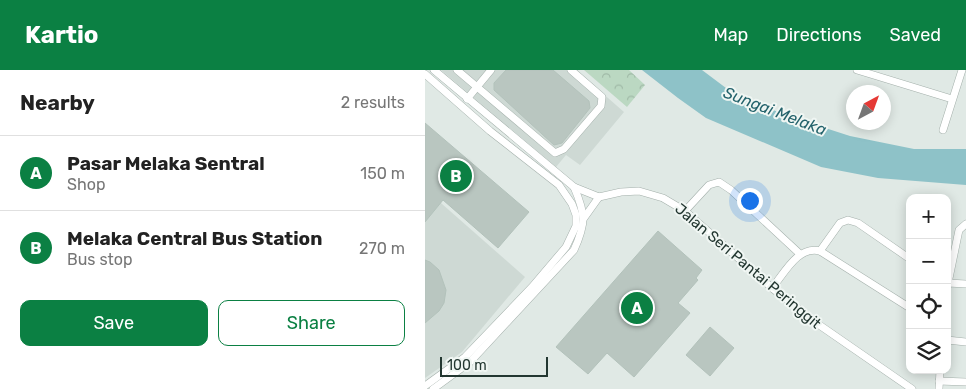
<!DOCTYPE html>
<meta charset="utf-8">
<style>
body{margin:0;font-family:Rubik,sans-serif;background:#f2f2f2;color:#222}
.controls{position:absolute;right:15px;bottom:15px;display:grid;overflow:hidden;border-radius:10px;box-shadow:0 2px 12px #0003}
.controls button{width:45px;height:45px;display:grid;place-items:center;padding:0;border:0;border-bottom:1px solid #e0e0e0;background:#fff;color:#222;font:25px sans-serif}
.compass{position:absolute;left:421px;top:15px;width:45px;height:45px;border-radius:50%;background:#fff;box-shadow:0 2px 12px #0003;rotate:41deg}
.scale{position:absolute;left:15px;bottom:12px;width:108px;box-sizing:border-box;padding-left:5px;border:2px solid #233731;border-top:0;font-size:14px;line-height:18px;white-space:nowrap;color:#233731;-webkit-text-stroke:4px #f0f6f3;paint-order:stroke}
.you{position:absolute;left:324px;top:130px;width:18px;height:18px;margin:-12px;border:4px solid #fff;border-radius:50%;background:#1a73e8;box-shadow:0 0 0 8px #1a73e833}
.badge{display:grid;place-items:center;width:32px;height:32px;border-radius:50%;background:#0b8043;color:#fff;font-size:16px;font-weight:700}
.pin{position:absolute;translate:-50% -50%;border:2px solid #fff;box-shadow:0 1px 5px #0006}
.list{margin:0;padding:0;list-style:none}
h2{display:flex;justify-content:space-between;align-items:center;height:65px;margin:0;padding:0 20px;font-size:21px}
h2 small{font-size:16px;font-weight:400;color:#767676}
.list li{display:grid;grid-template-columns:32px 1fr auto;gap:15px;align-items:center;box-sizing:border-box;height:75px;padding:0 20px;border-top:1px solid #e0e0e0}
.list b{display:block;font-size:19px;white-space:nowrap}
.list p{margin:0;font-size:16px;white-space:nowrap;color:#767676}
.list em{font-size:16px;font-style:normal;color:#767676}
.actions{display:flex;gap:10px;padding:15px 20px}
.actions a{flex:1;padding:11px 0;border:1px solid #0b8043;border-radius:10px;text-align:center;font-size:18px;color:#0b8043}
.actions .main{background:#0b8043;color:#fff}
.icon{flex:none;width:28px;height:28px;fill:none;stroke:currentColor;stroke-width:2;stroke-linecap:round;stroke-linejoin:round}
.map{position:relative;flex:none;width:541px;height:319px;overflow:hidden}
header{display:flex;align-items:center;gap:30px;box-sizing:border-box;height:70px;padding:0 25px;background:#0b8043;color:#fff}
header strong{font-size:24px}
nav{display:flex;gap:28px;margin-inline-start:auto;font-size:18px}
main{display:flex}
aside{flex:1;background:#fff}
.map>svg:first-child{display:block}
</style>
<header>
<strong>Kartio</strong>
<nav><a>Map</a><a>Directions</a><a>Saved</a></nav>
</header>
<main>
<aside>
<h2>Nearby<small>2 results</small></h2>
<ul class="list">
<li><span class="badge">A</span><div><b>Pasar Melaka Sentral</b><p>Shop</p></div><em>150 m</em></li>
<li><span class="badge">B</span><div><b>Melaka Central Bus Station</b><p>Bus stop</p></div><em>270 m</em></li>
</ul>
<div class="actions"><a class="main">Save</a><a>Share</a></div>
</aside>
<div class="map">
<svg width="541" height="319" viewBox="0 0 541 319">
<defs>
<pattern id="park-crowns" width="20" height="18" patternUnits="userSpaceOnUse" patternTransform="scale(1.25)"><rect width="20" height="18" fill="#bbd8c2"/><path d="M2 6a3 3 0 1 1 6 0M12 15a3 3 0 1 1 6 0" fill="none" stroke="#a0baa7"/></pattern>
</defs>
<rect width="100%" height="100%" fill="#e0e9e5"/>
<g fill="#ced9d4">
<polygon points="16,0 151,0 199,42 155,95 141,85 131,97"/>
<polygon points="0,119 100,207 37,282 0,308"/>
</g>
<polygon fill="url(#park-crowns)" points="159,0 204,0 220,15 202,37"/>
<polygon fill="#8ec2c8" points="217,0 277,0 305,21 336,35 363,46 425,66 489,79 541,79 541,115 453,108 396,97 281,48 253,28"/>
<g fill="#b9c6c0" stroke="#b3c2bb">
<polygon points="81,0 128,0 164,31 165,38 137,73 129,75 69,20 69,13"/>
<polygon points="0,53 104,142 73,178 18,130 0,152"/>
<polygon points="233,161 277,200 271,208 273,210 253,233 265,243 209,307 182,283 163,304 131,277"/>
<polygon points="0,190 5,192 14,200 21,220 19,233 14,241 0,253"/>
<polygon points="285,257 309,278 285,306 261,285"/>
</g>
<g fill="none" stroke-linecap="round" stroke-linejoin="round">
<defs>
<g id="minor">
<polyline points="32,0 130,83 139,79 176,36 177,27 146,0"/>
<polyline points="432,0 527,29"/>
<polyline points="0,4 65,61 134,115 147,134 151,145 151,156 141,177 107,217 40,287 0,316"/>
<polyline points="42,29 66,0"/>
<polyline points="518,60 537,0"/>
<polyline points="149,117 174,127 196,122 214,121 238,128 260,141 347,218 390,252 487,319"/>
<polyline points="260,141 284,115 294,112 306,120 375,184"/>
<polyline points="159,148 174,127"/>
<polyline points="395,181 415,153 423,150 433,153 485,189"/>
<polyline points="523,213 541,214"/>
<path d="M347 218C359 204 373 175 395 181L485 238"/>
<polyline points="522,218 534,160 541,154"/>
<polyline points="522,270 541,272"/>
<polyline points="514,311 541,312"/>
<path d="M8 319 45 292 149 180C161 153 161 145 149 117L9 0"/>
<polyline points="514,319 515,300"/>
</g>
</defs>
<use href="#minor" stroke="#a4b0ab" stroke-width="8"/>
<use href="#minor" stroke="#fff" stroke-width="7"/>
</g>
<g text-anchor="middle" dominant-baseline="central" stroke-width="4" stroke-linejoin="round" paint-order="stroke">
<g font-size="15" fill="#233731" stroke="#f0f6f3">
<text transform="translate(323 196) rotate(40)">Jalan Seri Pantai Peringgit</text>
</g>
<g font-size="16" font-style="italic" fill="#24636c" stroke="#f0f6f3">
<text transform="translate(350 41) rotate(21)">Sungai Melaka</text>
</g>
</g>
</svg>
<div class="controls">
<button>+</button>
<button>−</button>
<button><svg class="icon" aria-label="locate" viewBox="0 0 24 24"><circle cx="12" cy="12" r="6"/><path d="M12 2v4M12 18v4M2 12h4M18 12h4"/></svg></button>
<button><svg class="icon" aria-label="layers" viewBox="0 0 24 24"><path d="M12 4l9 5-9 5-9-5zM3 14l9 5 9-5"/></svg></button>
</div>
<svg class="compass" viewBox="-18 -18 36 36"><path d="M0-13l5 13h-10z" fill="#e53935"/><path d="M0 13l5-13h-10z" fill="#767676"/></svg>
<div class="scale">100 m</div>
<div class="you"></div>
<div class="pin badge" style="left:212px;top:238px">A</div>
<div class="pin badge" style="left:31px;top:106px">B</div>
</div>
</main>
